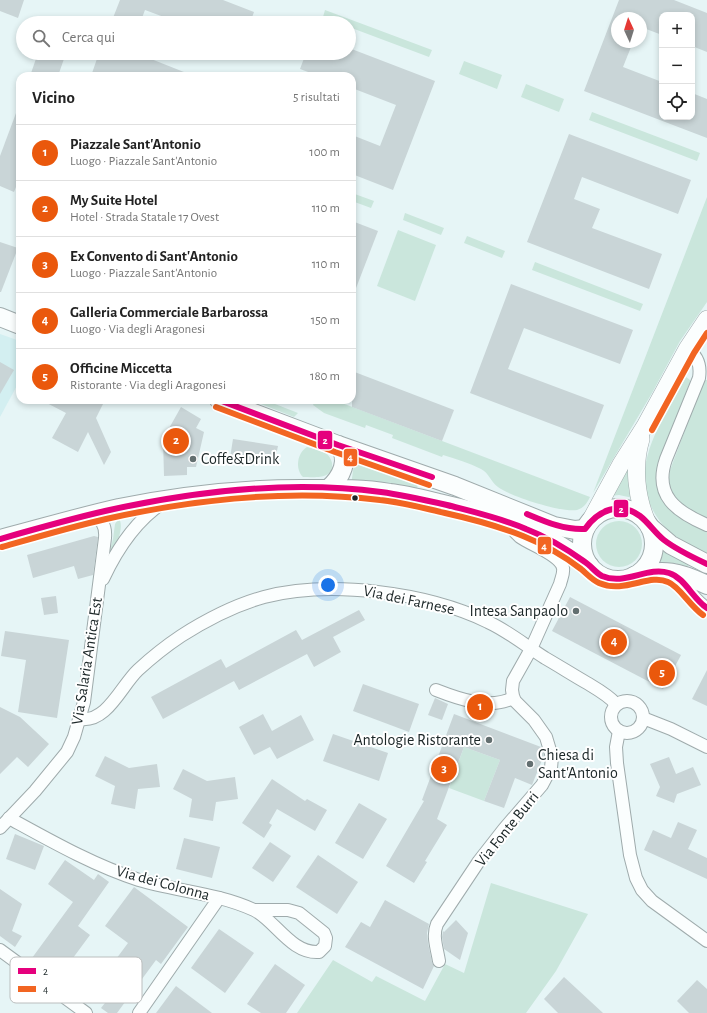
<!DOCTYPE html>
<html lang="it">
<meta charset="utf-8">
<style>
body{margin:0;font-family:"Alegreya Sans",sans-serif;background:#f6f6f6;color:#222}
.controls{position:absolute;right:12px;top:12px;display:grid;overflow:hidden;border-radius:8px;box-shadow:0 2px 6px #0003}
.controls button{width:36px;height:36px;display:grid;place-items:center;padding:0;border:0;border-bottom:1px solid #e0e0e0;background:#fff;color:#222;font:20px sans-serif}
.compass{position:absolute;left:611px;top:12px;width:36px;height:36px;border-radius:50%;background:#fff;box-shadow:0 2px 6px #0003;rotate:356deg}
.you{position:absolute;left:328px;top:585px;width:14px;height:14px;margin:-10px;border:3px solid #fff;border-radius:50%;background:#1a73e8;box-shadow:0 0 0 6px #1a73e833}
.badge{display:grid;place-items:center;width:26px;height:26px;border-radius:50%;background:#ea580c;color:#fff;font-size:13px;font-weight:700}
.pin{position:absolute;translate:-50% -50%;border:2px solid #fff;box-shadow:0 1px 4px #0006}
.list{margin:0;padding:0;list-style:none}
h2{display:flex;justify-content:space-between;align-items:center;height:52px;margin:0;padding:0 16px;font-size:17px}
h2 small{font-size:13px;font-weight:400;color:#767676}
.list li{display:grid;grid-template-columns:26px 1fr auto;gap:12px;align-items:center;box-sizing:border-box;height:56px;padding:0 16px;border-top:1px solid #e0e0e0}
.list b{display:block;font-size:15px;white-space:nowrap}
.list p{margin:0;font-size:13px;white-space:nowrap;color:#767676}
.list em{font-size:13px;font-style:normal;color:#767676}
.icon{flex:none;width:22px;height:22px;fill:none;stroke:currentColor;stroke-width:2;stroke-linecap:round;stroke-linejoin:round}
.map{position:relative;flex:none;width:707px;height:1013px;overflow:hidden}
.search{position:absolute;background:#fff;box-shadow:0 2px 6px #0003;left:16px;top:16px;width:340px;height:44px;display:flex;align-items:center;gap:10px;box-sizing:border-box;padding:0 14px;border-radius:22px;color:#767676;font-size:15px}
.panel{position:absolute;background:#fff;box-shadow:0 2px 6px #0003;left:16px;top:72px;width:340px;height:332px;border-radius:12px}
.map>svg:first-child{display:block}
</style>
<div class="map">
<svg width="707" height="1013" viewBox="0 0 707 1013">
<rect width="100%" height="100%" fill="#e6f5f6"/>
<polygon fill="#d3eff1" points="0,334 20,341 20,380 0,417"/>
<g fill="#cae6dc">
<polygon points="325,10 432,50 429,57 349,27 349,23 339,23 323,17"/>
<polygon points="464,61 502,75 497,89 459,74"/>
<polygon points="526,84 564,99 559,112 521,97"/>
<polygon points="592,112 700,153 697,161 589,120"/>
<polygon points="352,193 374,201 371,208 352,201"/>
<polygon points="707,197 707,302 680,341 652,393 593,493"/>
<polygon points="405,213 444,228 441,235 403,220"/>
<polygon points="398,230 436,245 415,301 377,286"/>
<polygon points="467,236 505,251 502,258 464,243"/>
<polygon points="535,262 643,304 640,311 532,270"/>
<path d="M686 377 690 380V382L660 459C647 502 674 515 707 531V554C697 549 686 544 677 537 650 519 638 485 648 454 655 428 674 400 686 377Z"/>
<path d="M704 380H707V518C685 511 664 496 670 470Z"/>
<polygon points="251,400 265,400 298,413 294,417"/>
<path d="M315 400H334L590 497C587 503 584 508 577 510 563 513 509 496 498 487 491 482 489 473 481 469 469 463 456 459 443 455L442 457 392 438 393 435 366 425 365 428 324 413 313 405Z"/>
<path d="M307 447C313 449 320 450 325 453 329 455 331 459 332 463 334 480 314 477 303 477 295 469 297 453 307 447Z"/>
<polygon points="358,463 418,484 417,489 354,482 352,480 352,478 354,464"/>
<polygon points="628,468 633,498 619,495 610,496"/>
<path d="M119 518C126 531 111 554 106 566L113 539 115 524Z"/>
<circle cx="619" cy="544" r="23"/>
<polygon points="663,551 689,564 688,567 674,563 660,563"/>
<polygon points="464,747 500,760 484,801 449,788"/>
<polygon points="491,883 588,914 556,971 526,1013 297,1013 333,960 372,982 376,976 425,1001 445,964 464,973"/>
</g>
<g fill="#c9d5d7">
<polygon points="0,0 24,0 18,18 0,11"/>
<polygon points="120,0 223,0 254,12 250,23 180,23 145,10 140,23 111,23"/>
<polygon points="619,0 674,0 707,13 707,52 692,46 692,15 662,15 662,35 641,27 641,18 617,18 617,42 633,42 623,67 662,82 662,117 692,117 692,93 707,99 707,138 584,91"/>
<polygon points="349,48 435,81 393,190 352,174 352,135 380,146 396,105 352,88 352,76 319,76 300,69 306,53 349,53"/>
<polygon points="38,53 57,53 65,56 58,76 30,76"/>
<polygon points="99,53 136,53 194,76 91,76"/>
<polygon points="19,105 20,105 20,177 14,192 0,186 0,156"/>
<polygon points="569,134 691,180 678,214 582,177 574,199 600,209 592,228 662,254 649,289 527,242"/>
<polygon points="352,221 378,231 353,296 352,296"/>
<polygon points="0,242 18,248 1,292 0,292"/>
<polygon points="511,284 633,330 620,364 524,328 508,369 604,405 591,439 470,393"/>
<polygon points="0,362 14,370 0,394"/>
<polygon points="352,371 454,410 442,441 352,407"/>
<polygon points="41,400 105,400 96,418 111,452 104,465 88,432 78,452 52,438 66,413"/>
<polygon points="181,407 201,419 196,428 204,432 196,467 187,467 187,475 164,476 163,439"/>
<polygon points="233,439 278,446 274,465 230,458"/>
<polygon points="94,536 98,537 93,575 78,579 74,566 33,578 27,555"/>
<polygon points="56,596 58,613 44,615 41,598"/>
<polygon points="570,597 681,655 663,689 552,631"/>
<polygon points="359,610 365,620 333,637 341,652 314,667 307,654 239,690 234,681 163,719 151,697 221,659 226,668 296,630 302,640"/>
<polygon points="5,631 69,640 57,718 18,712 26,660 1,656"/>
<polygon points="707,670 707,706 692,699"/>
<polygon points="363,684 419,704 409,732 353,711"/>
<polygon points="435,698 448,704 442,720 428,715"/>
<polygon points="0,707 20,717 49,744 28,767 17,757 0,774"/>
<polygon points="263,714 272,731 301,715 314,740 277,759 270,747 254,755 239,727"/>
<polygon points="454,714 541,747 544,755 532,785 515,778 504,808 484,801 500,760 464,747 437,819 447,825 425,861 427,862 414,883 386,866 424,801 422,800"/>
<polygon points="333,734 388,753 379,781 323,761"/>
<polygon points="105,756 129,768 157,764 160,787 138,789 135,809 111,804 115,786 95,776"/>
<polygon points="669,757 676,774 693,767 701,785 677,794 674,803 656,796 660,787 650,764"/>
<polygon points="183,769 207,781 235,777 238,799 216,802 213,821 189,817 192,799 173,789"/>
<polygon points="272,779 305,801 307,799 327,810 315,831 277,809 269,823 272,825 264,838 242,823"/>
<polygon points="359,803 387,819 363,859 335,843"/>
<polygon points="678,822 697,830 688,849 707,858 707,879 644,850 653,830 671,838"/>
<polygon points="15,834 44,846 35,870 6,859"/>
<polygon points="184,838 220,847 212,878 176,869"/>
<polygon points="270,842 291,856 273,882 252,868"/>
<polygon points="318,855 358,882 337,914 296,887"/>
<polygon points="65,860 94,880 98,874 109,882 78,926 90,935 70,962 99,982 128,943 105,926 134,887 188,927 161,964 156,960 117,1013 108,1013 101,1008 105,1003 49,962 45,968 32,958 73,902 48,884"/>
<polygon points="0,889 22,904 12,931 22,936 15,947 0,936"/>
<polygon points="385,900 429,924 427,933 428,943 432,962 434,966 423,989 345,947 361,922 370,927"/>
<polygon points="456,920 468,933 460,960 444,949 442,937 443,931 444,932"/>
<polygon points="219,929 254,953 225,993 191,968"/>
<polygon points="275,964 305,985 286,1013 261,1013 247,1004"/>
<polygon points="564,977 603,1013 558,1013 544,999"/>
<polygon points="697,980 707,989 707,1013 689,1013 677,1001"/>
<polygon points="176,986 212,1013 156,1013"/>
</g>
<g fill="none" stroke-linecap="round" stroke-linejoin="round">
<defs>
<g id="street">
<path d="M687 349C698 356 701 365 699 378L666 459C653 496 677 512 707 525"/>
<path d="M674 575C688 584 692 600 707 608"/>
<path d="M103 579C117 549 136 520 164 502"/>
<path d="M436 690C459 699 489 710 513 698"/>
<circle cx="627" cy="717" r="16"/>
<polyline points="643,718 671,729 707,747"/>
<path d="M80 719C107 723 121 686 138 670 151 658 166 646 181 636 206 620 235 605 264 597 330 580 426 592 488 622 508 631 526 646 545 658 559 666 573 675 587 683 597 689 608 695 616 704"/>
<polyline points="619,731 616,747 617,763 630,855 636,878 642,890 652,901 707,941"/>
<path d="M9 818C51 841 93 865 139 880 176 891 217 893 254 910 275 920 291 954 319 952L325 946 326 938 324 933 299 913 288 910H255"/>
<path d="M0 828 35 791 67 752 74 737 84 702 105 538C106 526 102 517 89 516"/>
<polyline points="0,950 86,1013"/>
<path d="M439 961C437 948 432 936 437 924L479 861 504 829 542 785 551 768 552 757 546 737 534 720 515 701 513 696 512 690 513 681 531 649 560 584C561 579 564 574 563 568 561 555 531 545 520 537L515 532 512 523"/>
<polyline points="139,1013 219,898"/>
</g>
<g id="secondary">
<path d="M641 439C633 466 636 496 647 522"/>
<polyline points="588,525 621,464 645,426 687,349 707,319"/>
</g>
<g id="primary">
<polyline points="0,317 20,325"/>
<polyline points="219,400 338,445 455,486 554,526 575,530 585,529"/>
<path d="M328 489C341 478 351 459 338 445"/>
<circle cx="618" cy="544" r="36"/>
<polyline points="650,527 671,545 707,564"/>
<path d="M0 539C39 529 79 517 119 508 179 496 239 489 301 489 330 489 360 488 390 493 408 495 426 500 443 504 478 512 513 521 545 537 561 545 575 555 589 565"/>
<path d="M634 576C664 568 680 572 707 585"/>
</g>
</defs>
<use href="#street" stroke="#9fabac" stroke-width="14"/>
<use href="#secondary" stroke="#9fabac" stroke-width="18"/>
<use href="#primary" stroke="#9fabac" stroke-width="20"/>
<use href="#street" stroke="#fbfefe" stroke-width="12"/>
<use href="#secondary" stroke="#fbfefe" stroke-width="17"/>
<use href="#primary" stroke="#fbfefe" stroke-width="18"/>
<defs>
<g id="bus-1">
<polyline points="219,400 338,445 432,477"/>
<path d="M527 514C546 522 564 530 585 529 598 510 620 501 640 516 649 523 655 533 664 540 677 550 692 557 707 564"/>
<path d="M0 539C35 529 70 519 105 511 194 491 290 480 381 492 403 495 425 500 447 505 474 512 501 518 526 529 547 537 567 549 585 562 591 566 596 573 602 576 625 586 647 566 669 573 685 578 693 599 707 608"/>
</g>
<g id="bus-2">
<polyline points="216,407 335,452 429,485"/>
<polyline points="652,430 694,353 707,333"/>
<path d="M2 547C37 537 71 527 106 519 195 499 289 489 380 500 402 502 423 508 445 513 472 519 498 526 523 536 543 544 564 556 581 569 587 574 592 580 599 583 625 594 649 573 668 582 679 586 690 606 703 615"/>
</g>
</defs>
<use href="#bus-1" stroke="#fff" stroke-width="9"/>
<use href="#bus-2" stroke="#fff" stroke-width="9"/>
<use href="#bus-1" stroke="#e5007d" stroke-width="6"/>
<use href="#bus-2" stroke="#f26522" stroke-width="6"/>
</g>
<g fill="#636f70" stroke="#fff" stroke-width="1.5">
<circle cx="193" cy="459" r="4"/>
<circle cx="576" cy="611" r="4"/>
<circle cx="489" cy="740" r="4"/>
<circle cx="530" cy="764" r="4"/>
</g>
<circle fill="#1c2728" stroke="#fff" stroke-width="1.5" cx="355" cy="498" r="3.5"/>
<g text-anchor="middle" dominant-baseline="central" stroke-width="4" stroke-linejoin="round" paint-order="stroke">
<g font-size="16" fill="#1c2728" stroke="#fff" text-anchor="start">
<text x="201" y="459">Coffe&amp;Drink</text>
<text x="568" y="611" text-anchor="end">Intesa Sanpaolo</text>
<text x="481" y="740" text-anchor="end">Antologie Ristorante</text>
<text x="538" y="755">Chiesa di<tspan x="538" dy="18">Sant'Antonio</tspan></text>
</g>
<g font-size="16" fill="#1c2728" stroke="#fff">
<text transform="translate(409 600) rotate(12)">Via dei Farnese</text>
<text transform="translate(87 661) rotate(-81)">Via Salaria Antica Est</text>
<text transform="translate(507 829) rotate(-51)">Via Fonte Burri</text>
<text transform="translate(163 883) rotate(15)">Via dei Colonna</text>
</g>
</g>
<rect x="10" y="957" width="132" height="46" rx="6" fill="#fff" stroke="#bbbebe" stroke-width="1"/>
<rect x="18" y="968" width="18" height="6" fill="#e5007d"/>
<rect x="18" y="986" width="18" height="6" fill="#f26522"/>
<g font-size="11" fill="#1c2728">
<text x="43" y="975">2</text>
<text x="43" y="993">4</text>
</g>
<g stroke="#fff" stroke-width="1.5">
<rect x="317" y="430" width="16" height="20" rx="4" fill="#e5007d"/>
<rect x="343" y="448" width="15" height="19" rx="4" fill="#f26522"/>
<rect x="613" y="499" width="16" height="19" rx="4" fill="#e5007d"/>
<rect x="537" y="536" width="15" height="19" rx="4" fill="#f26522"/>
</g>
<g font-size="11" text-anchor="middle" font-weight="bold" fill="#fff">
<text x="325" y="444">2</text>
<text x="350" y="461">4</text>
<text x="621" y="513">2</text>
<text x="544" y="550">4</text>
</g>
</svg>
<div class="controls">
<button>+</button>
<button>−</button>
<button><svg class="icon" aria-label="locate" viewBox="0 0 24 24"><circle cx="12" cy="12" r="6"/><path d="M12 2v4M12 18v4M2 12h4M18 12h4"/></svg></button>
</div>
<svg class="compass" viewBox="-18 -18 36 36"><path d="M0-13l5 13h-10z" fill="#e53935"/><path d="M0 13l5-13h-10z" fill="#767676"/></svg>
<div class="you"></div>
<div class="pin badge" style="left:480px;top:707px">1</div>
<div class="pin badge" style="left:176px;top:441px">2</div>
<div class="pin badge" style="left:444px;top:769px">3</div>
<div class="pin badge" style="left:614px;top:642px">4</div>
<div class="pin badge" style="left:662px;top:673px">5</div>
<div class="search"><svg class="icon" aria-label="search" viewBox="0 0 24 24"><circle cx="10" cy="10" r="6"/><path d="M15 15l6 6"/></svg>Cerca qui</div>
<section class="panel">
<h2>Vicino<small>5 risultati</small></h2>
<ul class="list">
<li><span class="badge">1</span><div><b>Piazzale Sant'Antonio</b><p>Luogo · Piazzale Sant'Antonio</p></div><em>100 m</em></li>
<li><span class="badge">2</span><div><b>My Suite Hotel</b><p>Hotel · Strada Statale 17 Ovest</p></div><em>110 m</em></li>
<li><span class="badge">3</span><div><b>Ex Convento di Sant'Antonio</b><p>Luogo · Piazzale Sant'Antonio</p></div><em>110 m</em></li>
<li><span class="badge">4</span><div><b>Galleria Commerciale Barbarossa</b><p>Luogo · Via degli Aragonesi</p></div><em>150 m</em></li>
<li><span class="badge">5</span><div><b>Officine Miccetta</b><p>Ristorante · Via degli Aragonesi</p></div><em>180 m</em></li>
</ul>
</section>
</div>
